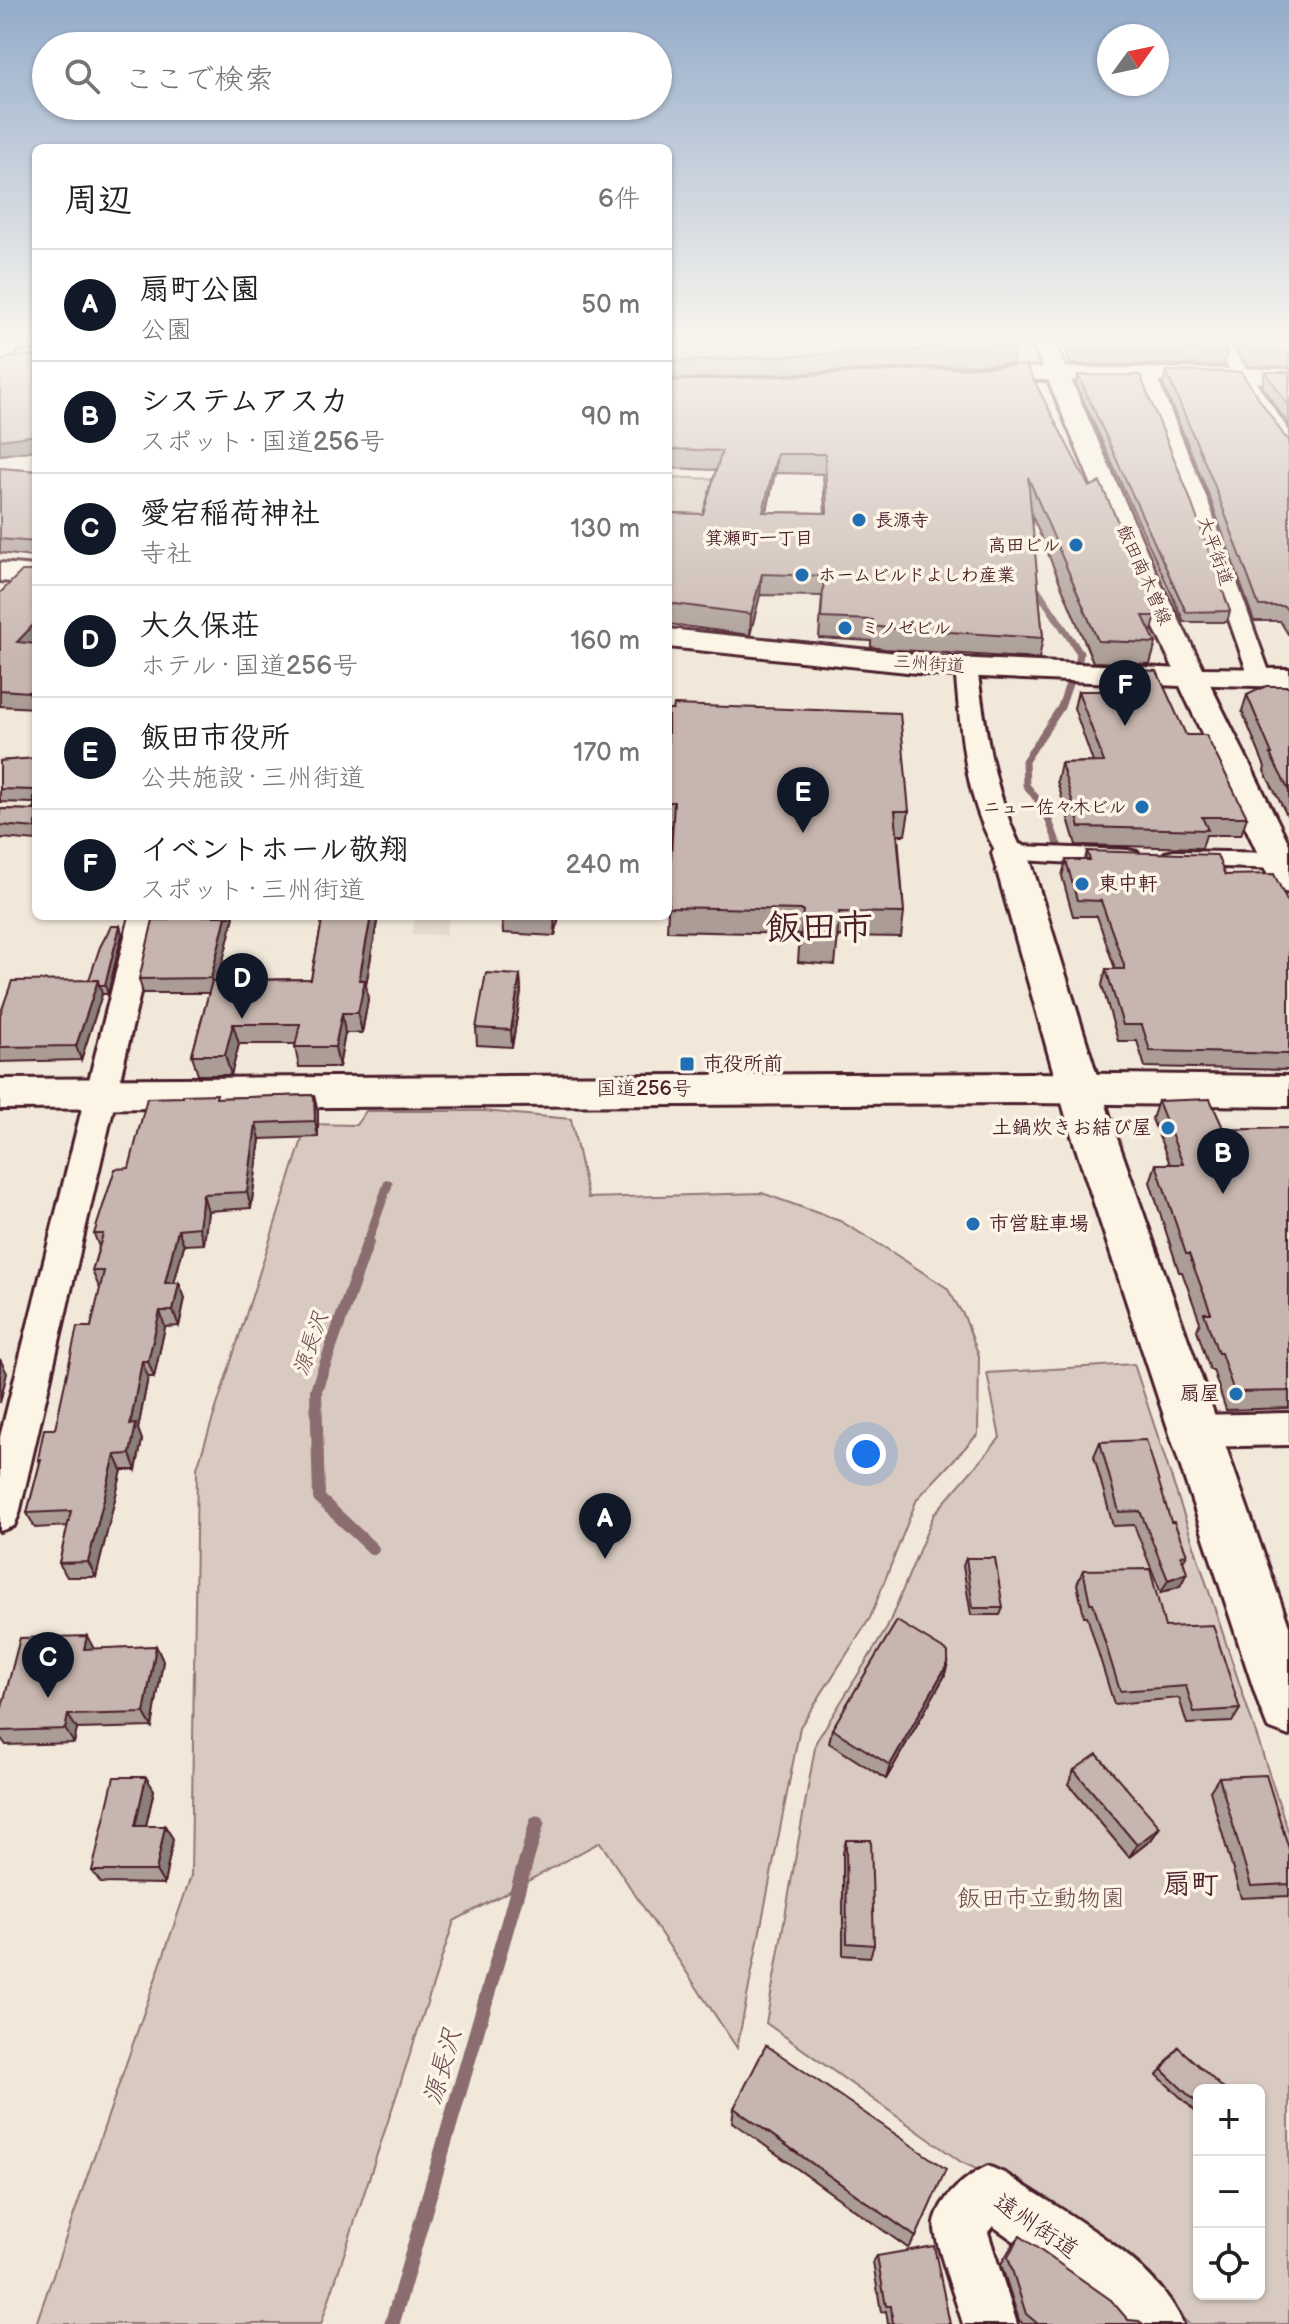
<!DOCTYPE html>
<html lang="ja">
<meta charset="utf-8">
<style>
body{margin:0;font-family:"Balsamiq Sans","Klee One",sans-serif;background:#f6f6f6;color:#202124}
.controls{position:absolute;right:24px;bottom:24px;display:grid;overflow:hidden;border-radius:12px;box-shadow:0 2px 6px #0004}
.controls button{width:72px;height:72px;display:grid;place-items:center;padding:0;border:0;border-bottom:2px solid #e0e0e0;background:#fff;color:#202124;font:40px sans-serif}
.compass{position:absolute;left:1097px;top:24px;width:72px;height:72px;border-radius:50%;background:#fff;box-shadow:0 2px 6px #0004;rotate:57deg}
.you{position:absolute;left:866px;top:1454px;width:28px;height:28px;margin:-20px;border:6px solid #fff;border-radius:50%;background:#1a73e8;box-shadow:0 0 0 12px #1a73e833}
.badge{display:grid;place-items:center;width:52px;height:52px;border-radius:50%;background:#111827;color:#fff;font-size:26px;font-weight:700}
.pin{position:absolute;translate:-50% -66px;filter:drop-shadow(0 2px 4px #0008)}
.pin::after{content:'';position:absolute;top:42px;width:28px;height:24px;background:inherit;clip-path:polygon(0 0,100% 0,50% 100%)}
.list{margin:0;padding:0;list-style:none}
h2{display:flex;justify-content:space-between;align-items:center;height:104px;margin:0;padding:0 32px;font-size:34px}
h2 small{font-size:26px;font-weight:400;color:#757577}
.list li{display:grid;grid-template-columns:52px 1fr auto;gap:24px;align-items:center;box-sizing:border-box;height:112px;padding:0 32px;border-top:2px solid #e0e0e0}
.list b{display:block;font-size:30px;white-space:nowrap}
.list p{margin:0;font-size:26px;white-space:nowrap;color:#757577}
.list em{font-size:26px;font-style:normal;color:#757577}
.icon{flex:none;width:44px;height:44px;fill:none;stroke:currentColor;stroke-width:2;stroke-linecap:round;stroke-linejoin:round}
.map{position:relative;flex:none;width:1289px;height:2324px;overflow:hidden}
.search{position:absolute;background:#fff;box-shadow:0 2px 6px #0004;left:32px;top:32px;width:640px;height:88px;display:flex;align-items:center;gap:20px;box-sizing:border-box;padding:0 28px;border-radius:44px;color:#757577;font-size:30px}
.panel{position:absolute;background:#fff;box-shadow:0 2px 6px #0004;left:32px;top:144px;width:640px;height:776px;border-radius:12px}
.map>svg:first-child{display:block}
</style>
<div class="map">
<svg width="1289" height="2324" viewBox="0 0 1289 2324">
<rect width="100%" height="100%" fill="#f1e8da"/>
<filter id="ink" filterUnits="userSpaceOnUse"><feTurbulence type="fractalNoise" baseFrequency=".0125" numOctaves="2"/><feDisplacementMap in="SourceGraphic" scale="16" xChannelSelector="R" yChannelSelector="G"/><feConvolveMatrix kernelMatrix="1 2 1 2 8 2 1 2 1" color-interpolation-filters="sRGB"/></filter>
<g filter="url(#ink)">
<polygon fill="#e4d9cd" points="415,916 449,916 446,935 412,934"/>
<g fill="#d8cac0" stroke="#917476" stroke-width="2" fill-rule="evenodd">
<polygon points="668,477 714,479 704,532 668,530"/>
<polygon points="366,1111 484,1111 571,1119 588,1198 762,1193 840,1221 887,1249 947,1288 964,1316 979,1356 978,1434 917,1499 870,1618 800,1727 737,2048 600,1842 454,1921 321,2324 36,2324 191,1876 197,1468 307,1124 356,1125"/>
<path d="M1134 1364 1289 1834V2324H1189L1061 2208 961 2162 766 2023 816 1742 887 1628 934 1514 1000 1438 987 1373ZM1199 2090H1259V2294H1199Z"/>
</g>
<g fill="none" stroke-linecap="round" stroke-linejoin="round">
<g stroke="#8b6d6f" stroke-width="7">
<polyline points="1031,580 1080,653 1078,666"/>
<polyline points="1059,847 1044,808 1026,785 1025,761 1061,707 1070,681"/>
</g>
<polyline stroke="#8b6d6f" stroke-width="9" points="367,1244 388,1184"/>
<polyline stroke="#8b6d6f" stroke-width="12" points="368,1242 316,1390 319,1498 373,1549"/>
<polyline stroke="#8b6d6f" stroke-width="15" points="392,2324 537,1823"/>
<defs>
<g id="street">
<polygon points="5,339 21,339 8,371 0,376 0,351"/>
<polygon points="1210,339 1226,339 1289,431 1289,451 1283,449"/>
<polygon points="1147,371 1156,376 1207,499 1271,677 1268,682 1252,682 1249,677 1187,499 1138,376"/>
<path d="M966 660 974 662 977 667C985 728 993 789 1020 846L1128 850 1137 852 1141 858 1137 864 1128 866 1001 859C964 806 961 729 955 667L958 662Z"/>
<polygon points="1174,851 1279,853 1288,855 1289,866 1279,869 1165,865 1161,859 1165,853"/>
<polygon points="130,916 158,916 19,1514 14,1526 0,1531 0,1437"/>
<polygon points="1289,1413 1289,1445 1193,1447 1180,1442 1174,1431 1180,1420 1193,1415"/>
<path d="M988 2166 1006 2174C1063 2212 1157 2260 1183 2324H1121L1104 2304 993 2226 988 2232 1017 2324H963C958 2306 932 2236 935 2223 939 2198 967 2175 988 2166Z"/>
</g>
<g id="secondary">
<polygon points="972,367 1289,369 1289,383 964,379 960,374 964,369"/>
<polygon points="0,563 36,566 36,584 0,581"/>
<polygon points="668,629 936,657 1203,670 1289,844 1289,893 1276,890 1271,882 1180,686 936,675 668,647"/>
<polygon points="1010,842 1023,845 1028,853 1112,1124 1289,1626 1289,1736 1268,1728 1260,1708 1068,1124 992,853 997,845"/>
</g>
<polygon id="primary" points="1031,339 1053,339 1162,586 1203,668 1289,669 1289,687 1181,684 1134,586"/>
<polygon id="highway" points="1031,1073 1289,1076 1289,1106 1031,1103 0,1109 0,1079"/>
</defs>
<use href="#street" stroke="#4a1f2b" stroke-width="6"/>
<use href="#secondary" stroke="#4a1f2b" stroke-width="6"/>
<use href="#primary" stroke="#4a1f2b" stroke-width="6"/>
<use href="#highway" stroke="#4a1f2b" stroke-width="6"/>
<use href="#street" fill="#fcf5e5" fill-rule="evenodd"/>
<use href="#secondary" fill="#fcf5e5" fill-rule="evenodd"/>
<use href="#primary" fill="#fcf5e5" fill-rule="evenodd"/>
<use href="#highway" fill="#fcf5e5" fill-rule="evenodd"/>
</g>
<g fill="#ab9d96" stroke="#4a1f2b" stroke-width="2" fill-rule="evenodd">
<polygon points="16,339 36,339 36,450 0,455 0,362 34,355 34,351 19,351"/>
<polygon points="716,339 1013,339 1016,345 1013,363 668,380 668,343 717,342"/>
<polygon points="1063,339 1219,339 1227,352 1224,365 1070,364"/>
<polygon points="1228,339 1289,339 1289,367 1248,366"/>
<polygon points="1166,371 1289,439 1289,634 1288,634 1280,621 1254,621 1210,498 1163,385"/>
<polygon points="1265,372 1289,372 1289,426 1262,386"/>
<polygon points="1078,375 1230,611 1227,622 1184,622 1076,384"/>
<path d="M668 381 1089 487 1154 602 1152 608 1156 616 1151 634 1156 643 1150 664 1093 662 1031 513 1043 638 1039 659 885 649 871 647V641L819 638 822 596 760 595 750 635 668 624V513L703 514 716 470 668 468ZM775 473 823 474 825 513 767 512Z"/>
<polygon points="0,468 36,471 36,706 35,708 0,706 0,593 33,571 34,560 33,557 0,553"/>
<polygon points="1107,668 1186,735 1247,817 1241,835 1206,835 1202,848 1076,845 1057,781 1061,763 1093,762 1074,708 1078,691 1105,691 1103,686"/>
<polygon points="1289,686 1289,819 1264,771 1265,767 1242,711 1247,695"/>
<polygon points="668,710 909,811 905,835 898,835 904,913 901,937 838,936 835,965 798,962 800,934 667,931 672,826 668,826"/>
<polygon points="36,758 36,841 2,838 0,841 0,809 34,810 34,803 0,802 0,761"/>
<polygon points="1087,851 1225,875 1289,905 1289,1070 1145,1067 1137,1041 1118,1041 1102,985 1106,969 1115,969 1097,916 1073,916 1062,876 1066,860 1085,860"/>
<polygon points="234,916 218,980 311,979 323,916 378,916 366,985 368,1000 362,1033 345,1033 339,1067 299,1067 295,1047 296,1044 239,1044 231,1075 198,1075 192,1055 209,993 143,993 139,979 169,920"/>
<polygon points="502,916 559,916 555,936 503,933"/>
<polygon points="120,926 122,934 108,994 102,994 81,1060 0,1062 0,1015 89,980"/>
<polygon points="520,975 521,992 512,1047 477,1045 476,1028"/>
<polygon points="314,1095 318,1112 318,1137 260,1139 251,1208 208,1211 204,1244 184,1245 174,1283 179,1283 185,1298 179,1326 165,1327 154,1377 148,1377 138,1429 142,1440 136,1470 122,1470 96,1577 67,1577 59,1563 68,1526 35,1528 27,1513 40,1463 38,1459 55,1429 91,1327 101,1287 99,1287 92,1271 99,1247 94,1234 129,1168 218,1098"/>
<polygon points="1158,1101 1224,1130 1289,1128 1289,1408 1226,1410 1213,1370 1210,1370 1197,1330 1200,1322 1182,1272 1179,1272 1150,1182 1156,1164 1170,1164 1152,1119"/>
<polygon points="1100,1442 1171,1522 1187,1554 1183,1561 1187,1573 1180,1586 1161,1593 1134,1525 1113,1526 1094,1456"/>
<polygon points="966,1558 1003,1608 1000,1615 971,1615 963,1566"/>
<polygon points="1083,1570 1165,1627 1240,1709 1232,1722 1187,1724 1179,1698 1114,1704 1087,1616 1084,1616 1077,1584"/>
<polygon points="156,1646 163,1661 152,1727 77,1729 74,1743 6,1745 0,1737 0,1715 93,1649"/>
<polygon points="948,1663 944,1677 886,1779 829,1743 832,1729"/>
<polygon points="1074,1770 1160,1827 1151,1840 1129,1857 1068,1784"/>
<polygon points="1219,1777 1289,1849 1289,1896 1241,1898 1210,1791"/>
<polygon points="154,1790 146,1826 165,1826 173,1839 164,1884 101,1883 92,1871"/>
<polygon points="846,1840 874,1945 870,1957 843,1955 843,1853"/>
<polygon points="1178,2047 1199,2090 1199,2115 1157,2075"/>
<polygon points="734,2108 916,2237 908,2248 732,2122"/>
<polygon points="1020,2236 1128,2320 1143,2324 1023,2324 1019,2320 1001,2264 1013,2244"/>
<polygon points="877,2256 950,2324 888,2324 886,2311 881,2312 873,2262"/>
</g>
<g fill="#8b7f7a" stroke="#4a1f2b" stroke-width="2">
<polygon points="36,435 36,450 0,455 0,440"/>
<polygon points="777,454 775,473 762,532 763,512"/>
<polygon points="762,574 760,595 750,635 751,614"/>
<polygon points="36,622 36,643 22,658 17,642"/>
<polygon points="36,683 36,706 35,708 29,692"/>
<polygon points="226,916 234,916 215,993 211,978"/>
<polygon points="371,916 378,916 366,985 368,1000 362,1033 358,1013 359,980"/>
<polygon points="554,916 559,916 555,936"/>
<polygon points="120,926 122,934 108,994 105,985"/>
<polygon points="520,975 521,992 512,1047 511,1030"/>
<polygon points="98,980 102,994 81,1060 76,1046"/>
<polygon points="342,1013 345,1033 339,1067 335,1047"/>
<polygon points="233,1024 239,1044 231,1075 225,1055"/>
<polygon points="314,1095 318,1112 318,1137 315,1121"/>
<polygon points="256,1123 260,1139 251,1208 247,1192"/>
<polygon points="203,1194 208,1211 204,1244 199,1227"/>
<polygon points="178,1229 184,1245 170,1299 165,1283"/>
<polygon points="179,1283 185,1298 179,1326 173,1311"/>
<polygon points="160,1311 165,1327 154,1377 148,1361"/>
<polygon points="0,1359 7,1373 0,1403"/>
<polygon points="142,1361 148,1377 138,1429 142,1440 136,1470 130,1454 130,1425"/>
<polygon points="115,1455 122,1470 96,1577 88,1562"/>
<polygon points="1187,1573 1180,1586 1161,1593 1168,1580"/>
<polygon points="87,1636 95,1651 84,1649"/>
<polygon points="156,1646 163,1661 152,1727 144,1713"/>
<polygon points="948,1663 944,1677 886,1779 890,1765"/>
<polygon points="68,1715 77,1729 74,1743 65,1729"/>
<polygon points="146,1777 154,1790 143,1839 135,1826"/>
<polygon points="165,1826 173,1839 164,1884 156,1871"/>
<polygon points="1160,1827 1151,1840 1129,1857 1137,1845"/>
</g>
<g fill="#c7b6af" stroke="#4a1f2b" stroke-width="2" fill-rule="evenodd">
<polygon points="34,339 36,339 36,435 0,440 0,362 7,358 34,355"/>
<polygon points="720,339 1013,339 1016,345 668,362 668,343 721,342"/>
<polygon points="1069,339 1219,339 1227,352 1072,351"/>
<polygon points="1242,339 1289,339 1289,354 1251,352"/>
<path d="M1026 365 1089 487 1100 482 1154 602H1149L1156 616H1143L1156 643 1098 641 1028 477 1043 638 887 628 873 626V620L821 618 824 576 762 574 751 614 668 603V513L703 514 722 451 668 449V381ZM777 454H825L827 513 763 512Z"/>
<polygon points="1166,371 1241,372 1285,437 1289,439 1289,613 1284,606 1259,606 1214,484"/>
<polygon points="1265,372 1289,372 1289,406"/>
<polygon points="1078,375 1140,375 1187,490 1230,611 1186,612"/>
<polygon points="0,468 36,471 36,551 31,548 36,542 0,539"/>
<polygon points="36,556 36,622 17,642 36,644 36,683 29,692 0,690 0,593 22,571 33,571 34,558"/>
<polygon points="1107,668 1157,671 1186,735 1206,735 1247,817 1202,817 1208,830 1080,827 1061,763 1104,762 1078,691 1117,691"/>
<polygon points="1266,686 1289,686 1289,791 1270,754 1272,754 1247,695"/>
<polygon points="674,705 900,713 909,811 895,811 904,913 839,912 837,941 801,938 803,910 668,907 674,802 668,802 668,710 673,710"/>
<polygon points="36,758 36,828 0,825 0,809 34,810 34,790 0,789 0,761"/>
<polygon points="1087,851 1217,855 1225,875 1274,874 1289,905 1289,1054 1150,1051 1142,1025 1123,1025 1106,969 1124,969 1124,965 1101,901 1077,900 1066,860 1090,860"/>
<polygon points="170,916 226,916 211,978 139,979 153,920 169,920"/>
<polygon points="323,916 371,916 359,980 365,980 358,1013 342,1013 335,1047 295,1047 300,1024 233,1024 225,1055 192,1055 212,981 311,979"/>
<polygon points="111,926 120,926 105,985 99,985 98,980 89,980 100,947"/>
<polygon points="486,973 520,975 511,1030 476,1028"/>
<polygon points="98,980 76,1046 0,1047 0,1015 12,981"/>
<polygon points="217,1094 216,1098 314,1095 315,1121 256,1123 247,1192 203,1194 199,1227 178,1229 165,1283 179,1283 173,1311 160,1311 148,1361 142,1361 130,1425 136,1424 130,1454 115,1455 88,1562 59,1563 71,1511 27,1513 41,1459 38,1459 44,1429 55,1429 77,1327 91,1327 104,1271 92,1271 103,1234 94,1234 115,1169 129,1168 147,1098 183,1097 183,1095"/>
<polygon points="1210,1099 1224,1130 1289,1128 1289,1391 1234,1392 1221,1353 1218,1353 1204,1313 1211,1313 1189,1254 1186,1254 1156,1164 1183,1164 1158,1101"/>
<polygon points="1146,1440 1171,1522 1174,1522 1187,1554 1181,1555 1187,1573 1168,1580 1140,1511 1119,1512 1100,1442"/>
<polygon points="966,1558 995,1558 1003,1608 973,1608"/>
<polygon points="1150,1569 1165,1627 1213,1625 1240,1709 1194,1712 1186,1686 1120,1691 1093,1603 1090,1603 1083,1570"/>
<polygon points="897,1621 948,1652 948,1663 890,1765 832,1729"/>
<polygon points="87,1636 84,1649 156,1646 144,1713 68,1715 65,1729 0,1731 0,1715 20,1638"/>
<polygon points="1097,1754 1160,1827 1137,1845 1074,1770"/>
<polygon points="1266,1775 1289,1849 1289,1884 1251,1886 1219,1777"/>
<polygon points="114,1777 146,1777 135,1826 165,1826 156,1871 92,1871"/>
<polygon points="846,1840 871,1840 874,1945 847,1943"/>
<polygon points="766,2045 946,2169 916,2237 734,2108"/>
<polygon points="1178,2047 1225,2090 1199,2090 1199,2105 1162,2070"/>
<polygon points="1020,2236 1111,2300 1128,2320 1139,2321 1143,2324 1038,2324 1026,2314 1008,2257"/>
<polygon points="934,2246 950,2324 893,2324 891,2306 886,2306 877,2256"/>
</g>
</g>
<linearGradient id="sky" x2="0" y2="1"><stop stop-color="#94acca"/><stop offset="0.51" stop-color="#f9f5ee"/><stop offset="1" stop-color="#f9f5ee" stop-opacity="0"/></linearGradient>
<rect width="1289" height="665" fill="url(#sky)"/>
<g fill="#1f6fb2" stroke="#fcf5e5" stroke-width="3">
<circle cx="859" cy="520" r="8"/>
<circle cx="1076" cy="545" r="8"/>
<circle cx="802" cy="575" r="8"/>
<circle cx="845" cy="628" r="8"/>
<circle cx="1142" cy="807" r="8"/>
<circle cx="1082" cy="884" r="8"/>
<rect x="679" y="1056" width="16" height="16" rx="4"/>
<circle cx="1168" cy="1128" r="8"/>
<circle cx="973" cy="1224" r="8"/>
<circle cx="1236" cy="1394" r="8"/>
</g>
<g text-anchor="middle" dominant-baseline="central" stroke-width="7" stroke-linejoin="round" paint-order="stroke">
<g font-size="18" font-weight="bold" fill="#4a1f2b" stroke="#fcf5e5" text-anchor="start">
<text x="875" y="520">長源寺</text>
<text x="1060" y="545" text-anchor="end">高田ビル</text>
<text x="818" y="575">ホームビルドよしわ産業</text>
<text x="861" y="628">ミノゼビル</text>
<text x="1126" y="807" text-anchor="end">ニュー佐々木ビル</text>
</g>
<g font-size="18" font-weight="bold" fill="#4a1f2b" stroke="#fcf5e5">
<text x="759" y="538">箕瀬町一丁目</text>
</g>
<g font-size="18" fill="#4a1f2b" stroke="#fcf5e5">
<text transform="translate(1215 551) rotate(71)">大平街道</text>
<text transform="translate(1144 575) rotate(66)">飯田南木曽線</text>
<text transform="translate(929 664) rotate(4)">三州街道</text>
</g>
<g font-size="20" font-weight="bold" fill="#4a1f2b" stroke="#fcf5e5" text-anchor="start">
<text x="1098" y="884">東中軒</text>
<text x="703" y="1064">市役所前</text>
<text x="1152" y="1128" text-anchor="end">土鍋炊きお結び屋</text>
<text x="989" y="1224">市営駐車場</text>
<text x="1220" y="1394" text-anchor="end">扇屋</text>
</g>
<g font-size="20" fill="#4a1f2b" stroke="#fcf5e5">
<text x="644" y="1089">国道256号</text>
</g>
<g font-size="22" font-style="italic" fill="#704c53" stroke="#fcf5e5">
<text transform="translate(311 1344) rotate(-71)">源長沢</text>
</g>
<g font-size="24" fill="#6e4a50" stroke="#fcf5e5">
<text x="1041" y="1898">飯田市立動物園</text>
</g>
<g font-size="24" fill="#4a1f2b" stroke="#fcf5e5">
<text transform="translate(1036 2226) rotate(34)">遠州街道</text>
</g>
<g font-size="26" font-style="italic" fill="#704c53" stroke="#fcf5e5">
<text transform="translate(443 2067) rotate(-74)">源長沢</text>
</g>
<g font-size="28" font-weight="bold" fill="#4a1f2b" stroke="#fcf5e5">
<text x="1191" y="1884">扇町</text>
</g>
<g font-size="36" font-weight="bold" fill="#4a1f2b" stroke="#fcf5e5">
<text x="819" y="928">飯田市</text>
</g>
</g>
</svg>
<div class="controls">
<button>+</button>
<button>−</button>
<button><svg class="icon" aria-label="locate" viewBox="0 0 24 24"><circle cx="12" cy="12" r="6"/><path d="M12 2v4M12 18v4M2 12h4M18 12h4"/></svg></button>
</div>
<svg class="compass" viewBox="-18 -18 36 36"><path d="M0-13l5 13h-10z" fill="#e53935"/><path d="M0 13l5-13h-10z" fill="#757577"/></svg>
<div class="you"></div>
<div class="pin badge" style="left:605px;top:1559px">A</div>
<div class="pin badge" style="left:1223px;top:1194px">B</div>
<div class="pin badge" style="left:48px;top:1698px">C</div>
<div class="pin badge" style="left:242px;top:1019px">D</div>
<div class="pin badge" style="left:803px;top:833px">E</div>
<div class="pin badge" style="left:1125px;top:726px">F</div>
<div class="search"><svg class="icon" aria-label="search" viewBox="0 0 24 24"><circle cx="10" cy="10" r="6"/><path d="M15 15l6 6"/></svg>ここで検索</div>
<section class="panel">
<h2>周辺<small>6件</small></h2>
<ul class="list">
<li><span class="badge">A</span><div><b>扇町公園</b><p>公園</p></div><em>50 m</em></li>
<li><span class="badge">B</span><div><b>システムアスカ</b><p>スポット · 国道256号</p></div><em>90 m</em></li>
<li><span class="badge">C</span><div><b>愛宕稲荷神社</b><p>寺社</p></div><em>130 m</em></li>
<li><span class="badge">D</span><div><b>大久保荘</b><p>ホテル · 国道256号</p></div><em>160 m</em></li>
<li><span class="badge">E</span><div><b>飯田市役所</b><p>公共施設 · 三州街道</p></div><em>170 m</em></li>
<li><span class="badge">F</span><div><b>イベントホール敬翔</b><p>スポット · 三州街道</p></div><em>240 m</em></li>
</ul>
</section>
</div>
